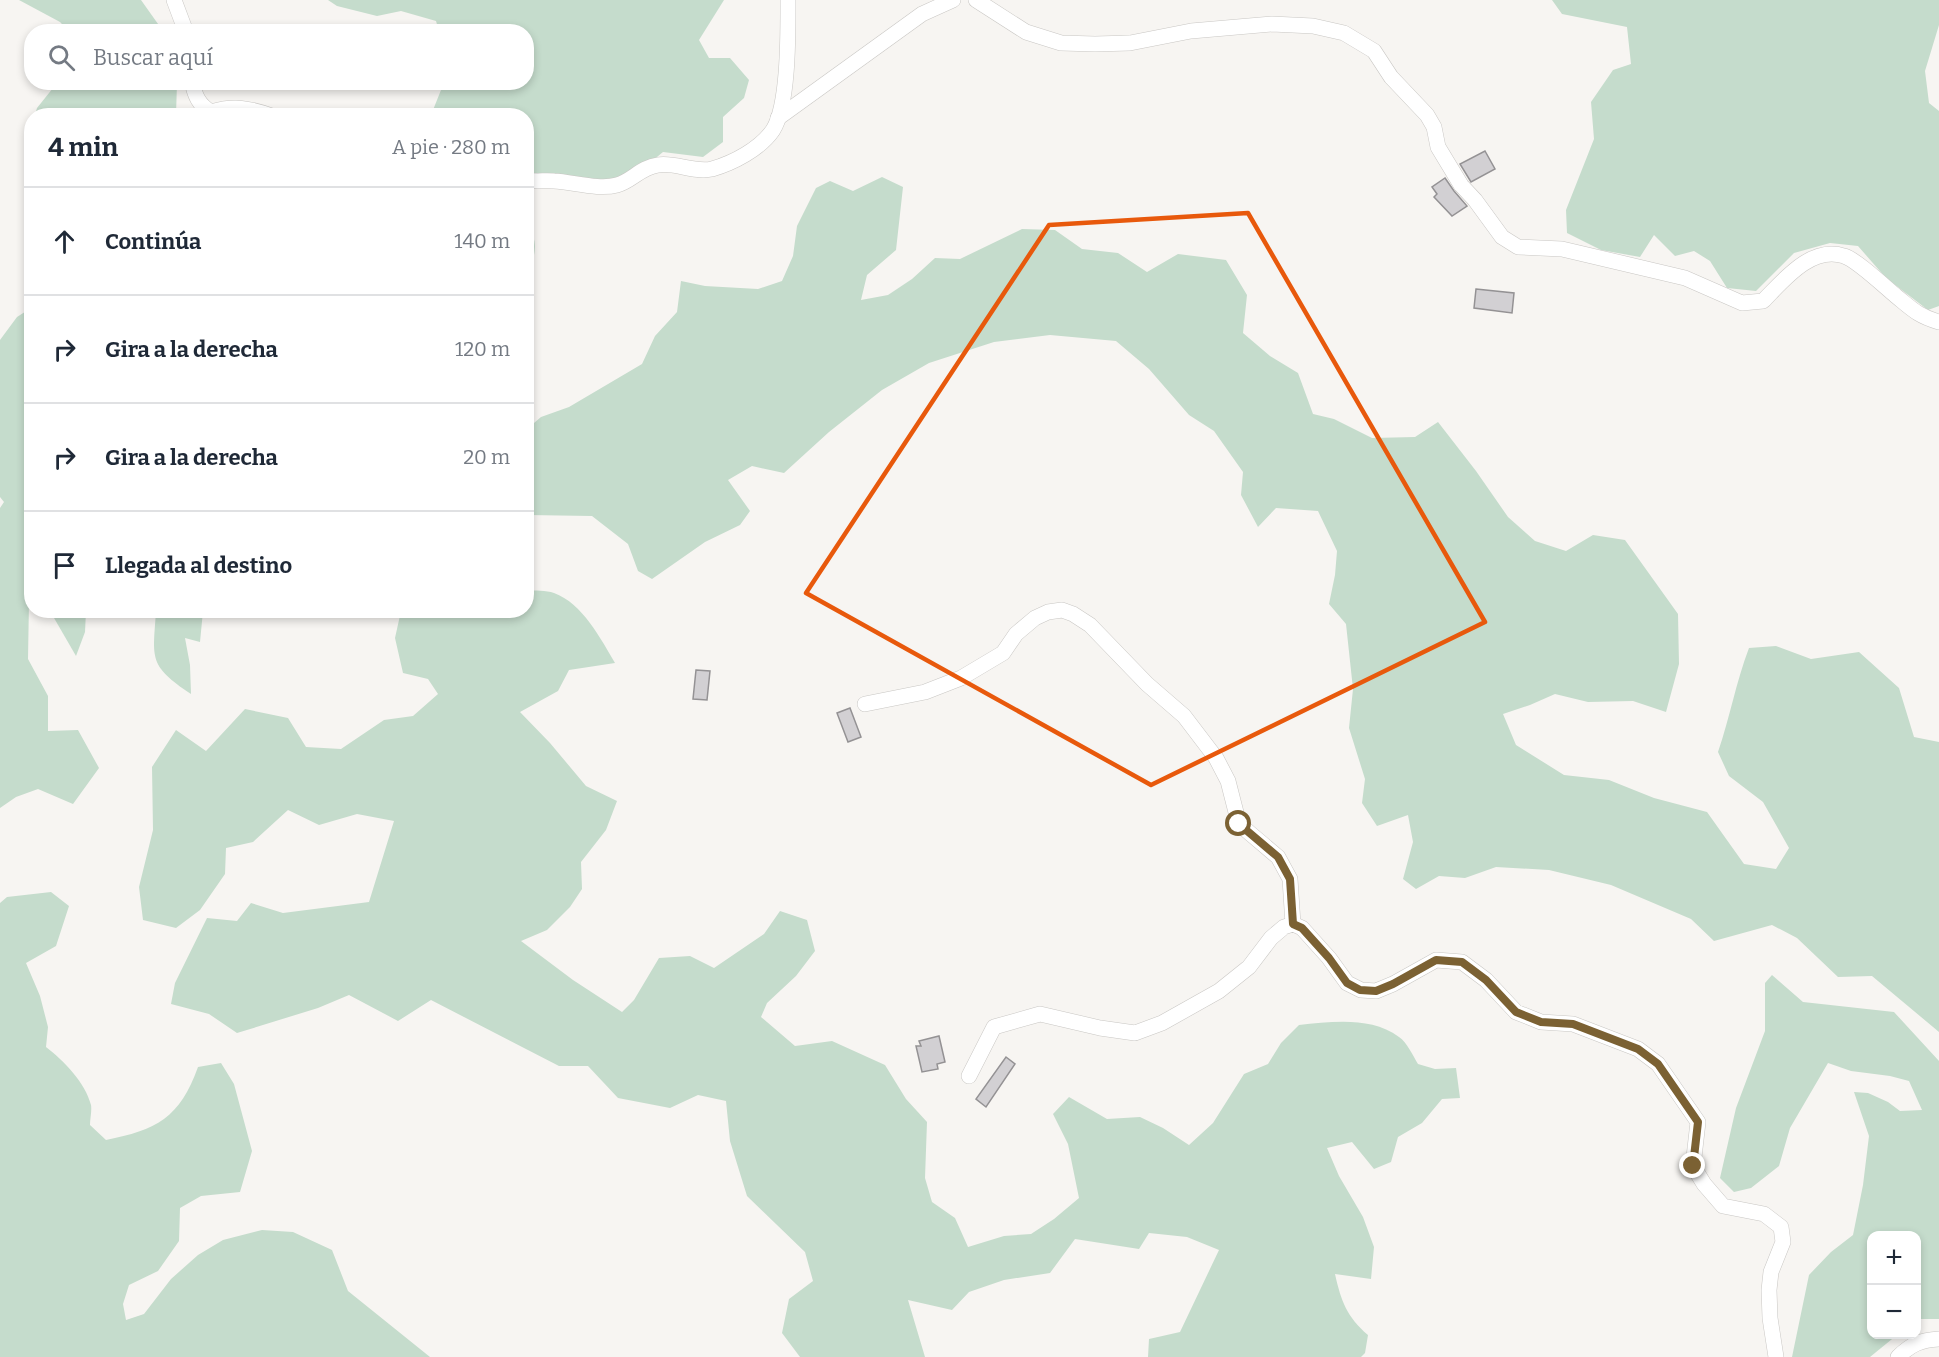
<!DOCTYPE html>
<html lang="es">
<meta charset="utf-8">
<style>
body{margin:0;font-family:Bitter,serif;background:#f6f6f7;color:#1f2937}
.controls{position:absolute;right:18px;bottom:18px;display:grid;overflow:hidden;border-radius:12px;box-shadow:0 3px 9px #0003}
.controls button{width:54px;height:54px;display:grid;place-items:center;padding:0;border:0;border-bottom:2px solid #e0e1e3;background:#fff;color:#1f2937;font:30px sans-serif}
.stop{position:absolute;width:18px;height:18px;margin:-14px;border:4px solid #7b6133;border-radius:50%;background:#fff}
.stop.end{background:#7b6133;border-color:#fff;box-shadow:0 2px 6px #0008}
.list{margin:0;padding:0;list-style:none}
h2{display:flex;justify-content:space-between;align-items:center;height:78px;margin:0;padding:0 24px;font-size:26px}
h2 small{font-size:20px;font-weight:400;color:#747a83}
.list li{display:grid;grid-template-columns:39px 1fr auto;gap:18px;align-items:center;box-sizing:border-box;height:108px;padding:0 24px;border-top:2px solid #e0e1e3}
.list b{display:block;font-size:22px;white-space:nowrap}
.list em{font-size:20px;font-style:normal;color:#747a83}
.icon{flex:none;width:33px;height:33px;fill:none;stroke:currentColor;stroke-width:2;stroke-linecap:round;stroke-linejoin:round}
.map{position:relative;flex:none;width:1939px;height:1357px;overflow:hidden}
.search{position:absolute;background:#fff;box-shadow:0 3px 9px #0003;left:24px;top:24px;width:510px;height:66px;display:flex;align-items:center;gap:15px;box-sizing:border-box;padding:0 21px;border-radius:24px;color:#747a83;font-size:22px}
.panel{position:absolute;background:#fff;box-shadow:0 3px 9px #0003;left:24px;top:108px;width:510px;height:510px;border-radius:24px}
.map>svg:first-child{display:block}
</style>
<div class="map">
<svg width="1939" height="1357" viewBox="0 0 1939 1357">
<rect width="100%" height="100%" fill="#f7f5f2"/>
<g fill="#c5dccc">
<polygon points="19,0 141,0 163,31 69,31 60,22"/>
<polygon points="328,0 724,0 699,40 709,58 730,58 749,80 744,98 723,117 723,142 703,157 663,152 622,186 527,178 526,116 431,115 441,90 442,83 526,82 526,32 439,31 436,21 401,11 377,16 337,6"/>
<polygon points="1552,0 1939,0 1939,25 1925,71 1929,103 1939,111 1939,306 1928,310 1886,278 1858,246 1830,243 1794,253 1756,291 1727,288 1710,261 1694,251 1675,256 1654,235 1640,257 1601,250 1567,233 1566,210 1594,139 1591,102 1613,70 1631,64 1627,27 1562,14"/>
<polygon points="57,83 85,87 86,83 177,83 176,115 35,115 37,108"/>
<path d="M882 177 903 187 896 250 867 275 861 300 888 295 912 279 935 258 960 259 1022 229 1055 230 1082 249 1118 253 1147 272 1178 254 1226 260 1247 295 1243 333 1270 356 1298 373 1313 414 1334 419 1372 438 1415 437 1438 422 1476 471 1508 517 1535 541 1566 551 1593 535 1625 540 1678 614 1679 664 1666 712 1633 701 1588 702 1555 694 1530 705 1503 714 1516 745 1564 775 1609 780 1654 798 1707 812 1744 864 1776 869 1789 848 1763 802 1729 776 1718 752C1730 717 1736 682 1749 648L1776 646 1811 659 1859 652 1899 688 1914 737 1939 742V1032L1872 976 1838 977 1797 938 1772 925 1714 941 1691 919 1611 885 1549 870 1496 867 1465 878 1439 876 1416 889 1403 879 1413 842 1408 815 1377 826 1362 803 1365 779 1349 728 1353 689 1346 624 1329 604 1335 575 1337 551 1318 511 1276 508 1258 527 1241 495 1243 472 1214 431 1189 415 1149 369 1116 341 1050 335 994 342 929 363 882 390 829 432 784 473 752 466 728 480 750 511 740 525 705 542 652 579 638 571 628 544 592 516 527 515V429L541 417 569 407 642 364 655 336 677 312 681 281 705 286 758 289 782 281 793 256 797 226 816 188 830 181 853 191Z"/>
<path d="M527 228C542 241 532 263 527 278Z"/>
<polygon points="31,308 32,593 29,601 28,659 48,696 48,731 78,730 99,768 73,804 38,789 16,797 0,808 0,508 4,502 0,497 0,340 17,317"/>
<path d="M527 590C535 591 546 590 554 593 582 603 601 639 615 663L569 670 558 691 520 712 550 743 586 786 617 801 606 830 581 862 582 889 570 907 547 930 521 941 573 980 622 1012 634 1000 659 958 690 956 714 968 764 934 780 911 807 920 815 951 796 976 767 1003 761 1017 795 1046 832 1041 885 1065 906 1099 927 1122 925 1178 932 1202 955 1218 968 1247 1004 1236 1031 1234 1054 1219 1079 1198 1068 1144 1053 1114 1069 1097 1107 1119 1140 1117 1163 1128 1189 1145 1213 1123 1244 1074 1268 1064 1281 1043 1299 1025C1332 1022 1370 1016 1399 1037 1407 1042 1413 1056 1418 1064L1435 1069 1456 1068 1460 1098 1442 1099 1422 1123 1398 1137 1391 1162 1374 1169 1352 1142 1327 1148 1339 1176 1363 1217 1374 1247 1371 1279 1335 1274C1341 1301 1347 1317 1368 1335L1365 1353 1361 1357H1148L1149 1339 1180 1332 1219 1250 1187 1237 1149 1233 1139 1249 1075 1239 1050 1273 1004 1280 969 1292 952 1310 908 1300 925 1357H800L782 1333 789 1299 813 1281 805 1252 747 1196 730 1141 726 1101 698 1095 670 1108 618 1098 588 1066H559L431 1000 398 1021 349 995 318 1008 237 1033 209 1014 171 1004 175 983 207 918 237 921 251 903 283 913 369 902 394 821 357 814 319 825 288 810 253 842 226 848 225 874 200 910 176 928 143 920 139 887 153 830 152 767 176 730 206 751 245 709 288 718 306 747 341 749 384 720 413 716 438 694 428 679 403 673 395 638 401 611 526 610Z"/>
<polygon points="50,611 86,611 85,632 76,656"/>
<path d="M156 611H203L200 642 185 638 190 665 191 694C148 665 153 659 156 611Z"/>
<path d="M51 892 69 906 56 946 26 963 40 996 48 1027 46 1047C64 1061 85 1082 91 1105 92 1111 90 1119 90 1125L106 1140C156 1130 180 1118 198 1067L221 1063 234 1084 252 1151 240 1192 201 1196 180 1208 179 1241 158 1271 129 1285 123 1304 126 1320 144 1314 171 1279 198 1255 223 1240 262 1230 293 1232 332 1250 348 1291 430 1357H0V903L7 897Z"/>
<polygon points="1772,975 1803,1002 1894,1012 1939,1061 1939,1319 1917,1319 1916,1236 1872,1236 1872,1334 1897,1335 1870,1357 1792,1357 1809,1275 1831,1252 1853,1235 1863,1185 1869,1136 1854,1092 1868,1093 1888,1102 1900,1111 1922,1110 1909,1081 1890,1076 1851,1071 1828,1063 1790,1128 1779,1166 1751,1188 1734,1192 1720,1178 1736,1108 1765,1031 1765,983"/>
</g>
<g fill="#d2d0d3" stroke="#949294" stroke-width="1.5">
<polygon points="1485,151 1495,169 1471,182 1460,164"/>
<polygon points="1445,178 1454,191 1467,206 1452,216 1434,197 1437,194 1432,187"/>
<polygon points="1476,289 1514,293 1512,313 1474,308"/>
<polygon points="696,670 710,671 707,700 693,699"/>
<polygon points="850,708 861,737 848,742 837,713"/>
<polygon points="939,1036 945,1062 937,1064 938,1069 922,1072 916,1046 921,1046 919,1041"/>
<polygon points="1006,1057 1015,1064 986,1107 976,1099"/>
</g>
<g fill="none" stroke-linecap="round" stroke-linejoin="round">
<defs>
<g id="minor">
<polyline points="174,0 186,32"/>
<path d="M976 0 1026 32 1061 43 1095 44 1130 43 1191 31 1272 24 1313 26 1344 33 1374 51 1391 77 1427 115 1434 127 1438 147 1461 185 1475 200 1502 237 1518 247 1562 249 1685 278 1742 303 1763 301C1783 281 1811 245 1844 256 1857 260 1884 286 1896 296 1912 309 1918 316 1939 322"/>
<path d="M192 82C195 96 199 105 211 112 234 105 249 108 272 116"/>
<polyline points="778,118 922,14 953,0"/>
<path d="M526 180C536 182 545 180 554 181 573 182 599 190 617 185 632 181 641 167 658 165 675 162 694 173 712 169 733 163 760 149 773 130 789 105 788 31 788 0"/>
<polyline points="865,704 925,692 961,678 1003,653 1016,634 1035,618 1048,612 1062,610 1073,614 1090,625 1147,684 1184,716 1216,758 1228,781 1239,824 1278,857 1290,879 1293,924"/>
<polyline points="969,1076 994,1027 1040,1014 1100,1028 1135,1033 1162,1023 1219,991 1249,967 1271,938 1284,927 1293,924 1302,928 1329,958 1347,983 1361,990 1376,991 1393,984 1436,960 1462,962 1486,980 1516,1012 1541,1022 1573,1024 1638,1049 1658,1064 1698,1122 1693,1166 1704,1184 1723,1206 1764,1214 1781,1227 1783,1242 1771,1272 1769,1290 1770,1318 1776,1357"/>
<path d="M1898 1357C1911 1344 1921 1340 1939 1339"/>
</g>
</defs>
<use href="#minor" stroke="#c9c7c4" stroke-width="16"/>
<use href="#minor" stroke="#fff" stroke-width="15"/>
</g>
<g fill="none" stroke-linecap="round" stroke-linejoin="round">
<polyline stroke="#7b6133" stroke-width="8" points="1239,824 1278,857 1290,879 1293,924 1302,928 1329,958 1347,983 1360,990 1376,991 1393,984 1436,960 1462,962 1486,980 1516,1012 1541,1022 1573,1024 1638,1049 1658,1064 1698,1122 1693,1166"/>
</g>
<path fill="none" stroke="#e8590c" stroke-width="4.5" stroke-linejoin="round" d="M1248 213 1485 622 1151 785 806 593 1049 225Z"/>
</svg>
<div class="controls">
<button>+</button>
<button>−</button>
</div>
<div class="stop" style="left:1239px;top:824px"></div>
<div class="stop end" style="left:1693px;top:1166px"></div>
<div class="search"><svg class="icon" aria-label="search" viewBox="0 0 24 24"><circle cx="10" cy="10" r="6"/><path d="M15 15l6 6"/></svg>Buscar aquí</div>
<section class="panel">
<h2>4 min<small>A pie · 280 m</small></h2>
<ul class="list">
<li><svg class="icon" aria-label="ahead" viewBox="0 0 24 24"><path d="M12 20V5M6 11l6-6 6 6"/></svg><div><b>Continúa</b></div><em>140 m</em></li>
<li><svg class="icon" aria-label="right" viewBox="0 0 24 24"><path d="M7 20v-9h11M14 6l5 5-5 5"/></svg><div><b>Gira a la derecha</b></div><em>120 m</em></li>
<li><svg class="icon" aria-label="right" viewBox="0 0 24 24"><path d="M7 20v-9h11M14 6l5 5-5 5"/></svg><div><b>Gira a la derecha</b></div><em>20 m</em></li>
<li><svg class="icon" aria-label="arrive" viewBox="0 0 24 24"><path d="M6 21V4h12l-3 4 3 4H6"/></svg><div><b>Llegada al destino</b></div></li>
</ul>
</section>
</div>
